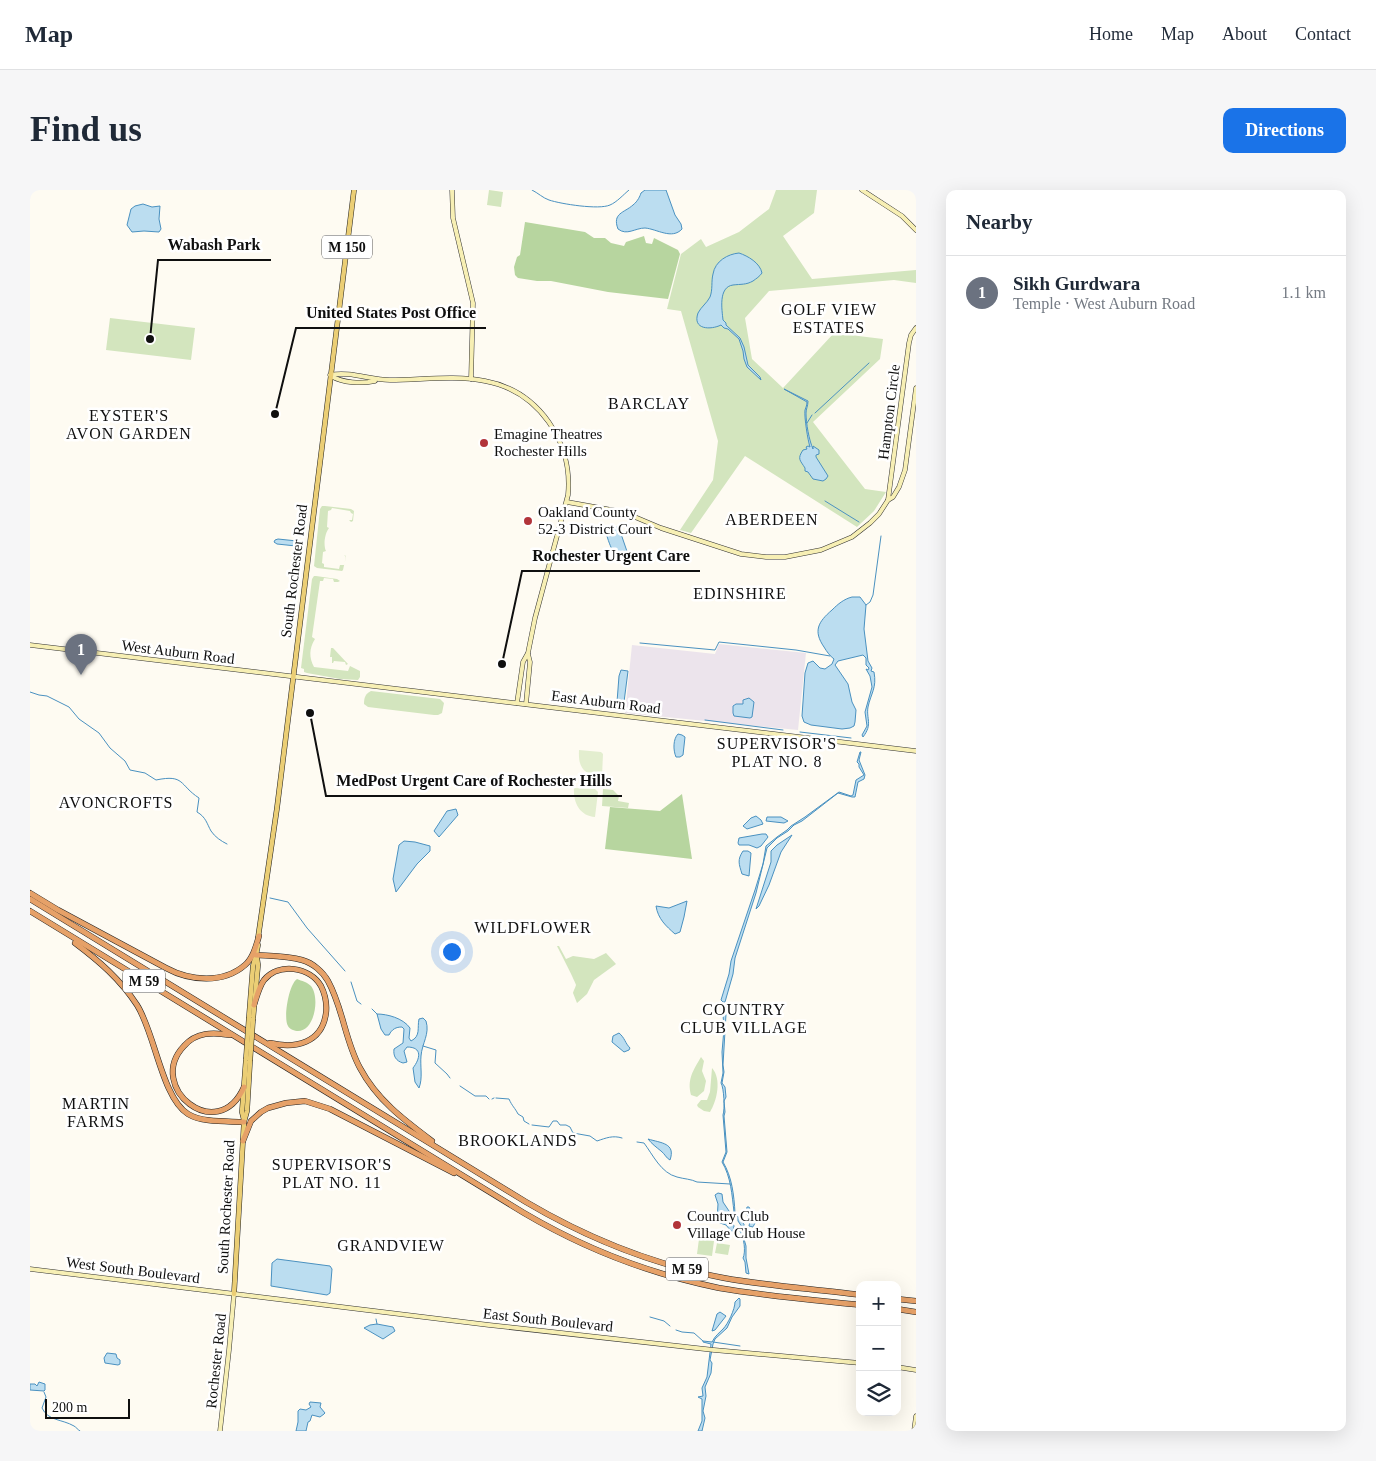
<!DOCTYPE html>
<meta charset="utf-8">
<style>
body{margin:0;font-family:Georgia,serif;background:#f6f6f7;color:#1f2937}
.controls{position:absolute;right:15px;bottom:15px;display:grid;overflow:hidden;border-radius:10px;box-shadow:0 5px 20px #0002}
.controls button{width:45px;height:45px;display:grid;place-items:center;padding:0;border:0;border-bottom:1px solid #e0e1e3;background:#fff;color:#1f2937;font:25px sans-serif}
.scale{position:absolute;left:15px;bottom:12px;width:85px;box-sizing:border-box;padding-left:5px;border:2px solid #0f0f0f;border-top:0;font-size:14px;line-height:18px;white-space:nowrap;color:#0f0f0f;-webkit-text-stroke:4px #fff;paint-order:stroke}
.you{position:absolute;left:421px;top:761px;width:18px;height:18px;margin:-12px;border:4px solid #fff;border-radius:50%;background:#1a73e8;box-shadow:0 0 0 8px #1a73e833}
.badge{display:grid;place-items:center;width:32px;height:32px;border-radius:50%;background:#1a73e8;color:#fff;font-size:16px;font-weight:700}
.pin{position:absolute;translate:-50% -41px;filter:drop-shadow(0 1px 2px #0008)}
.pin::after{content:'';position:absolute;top:26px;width:18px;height:15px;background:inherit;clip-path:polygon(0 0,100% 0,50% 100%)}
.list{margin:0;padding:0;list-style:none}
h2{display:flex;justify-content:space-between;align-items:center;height:65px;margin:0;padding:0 20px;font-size:21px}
h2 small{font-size:16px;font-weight:400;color:#747a83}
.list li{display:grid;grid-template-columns:32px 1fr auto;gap:15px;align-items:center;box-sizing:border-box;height:75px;padding:0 20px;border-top:1px solid #e0e1e3}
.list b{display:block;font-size:19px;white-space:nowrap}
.list p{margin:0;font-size:16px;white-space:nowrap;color:#747a83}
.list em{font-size:16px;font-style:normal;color:#747a83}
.icon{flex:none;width:28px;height:28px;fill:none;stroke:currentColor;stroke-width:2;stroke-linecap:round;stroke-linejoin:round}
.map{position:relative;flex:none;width:886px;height:1241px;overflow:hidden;border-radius:10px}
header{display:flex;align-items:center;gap:30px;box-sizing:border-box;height:70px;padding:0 25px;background:#fff;border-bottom:1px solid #e0e1e3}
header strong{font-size:24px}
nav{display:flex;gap:28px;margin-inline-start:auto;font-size:18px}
.intro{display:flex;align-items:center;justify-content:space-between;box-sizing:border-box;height:120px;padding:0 30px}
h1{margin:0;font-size:35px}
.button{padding:12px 22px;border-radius:10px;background:#1a73e8;color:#fff;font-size:18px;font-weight:700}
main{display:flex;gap:30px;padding:0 30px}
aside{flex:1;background:#fff;border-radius:10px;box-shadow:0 5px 20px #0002}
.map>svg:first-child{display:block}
</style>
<header>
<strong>Map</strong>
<nav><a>Home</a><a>Map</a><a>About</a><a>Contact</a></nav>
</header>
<div class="intro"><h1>Find us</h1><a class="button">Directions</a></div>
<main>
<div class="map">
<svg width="886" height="1241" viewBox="0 0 886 1241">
<rect width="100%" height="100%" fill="#fefbf2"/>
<polygon fill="#ece4ec" points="689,454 776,463 768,540 595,523 602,455 685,464"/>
<g fill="#d3e5be">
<polygon points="459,0 473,2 471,17 457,15"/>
<polygon points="746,0 787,0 784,23 753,46 782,89 886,80 886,93 864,90 739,101 715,128 722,169 753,198 804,143 853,149 850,169 783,232 835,299 856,302 844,321 827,337 715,266 661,343 650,340 683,290 688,251 651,121 637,119 651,64 671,49 676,57 709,42 739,19"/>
<polygon points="80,128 165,138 161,170 76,160"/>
<path d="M295 316 321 319 324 321 323 331 321 332 319 330H322L323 324 321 323 320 321 302 318 301 320 298 321 297 337 299 338C295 343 293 355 296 361L293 362 292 373 294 374V377L309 379 310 375H314L316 367 314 365 316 366 313 380 312 381 287 378 284 376 290 319 292 316Z"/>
<path d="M284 386H286L307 389 310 391 308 392H304L303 389 294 388 293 391H290L282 447 285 449C279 458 279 468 284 477L318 481 320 476 330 481V487L328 490 310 489 277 483 274 482V479L271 478 282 389Z"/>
<polygon points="301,458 303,458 318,474 316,475 315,472 304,471 303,473 302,473 302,467 300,467"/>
<path d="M341 501 410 509 414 513 412 523 408 525H404L338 517 334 514C334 508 335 504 341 501Z"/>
<polygon points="573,599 583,600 589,606 588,611 599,613 598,618 572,616"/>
<path d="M527 756H529L536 769 543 766 564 769 576 763 586 774 564 790 557 804 547 813 543 803C543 802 546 796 546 795 546 793 530 762 527 756Z"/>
<path d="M671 867 674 871 672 881 676 891 674 901 667 907 661 905C657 889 663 881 671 867Z"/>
<path d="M682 878C692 889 687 911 680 922L674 921 668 917 667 915 671 910H677L680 902Z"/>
<polygon points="669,1049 684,1051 682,1066 667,1064"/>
<polygon points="687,1053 700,1055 698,1065 685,1063"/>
</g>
<g fill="#b7d59f">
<polygon points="495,32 555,42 564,48 575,48 581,53 594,56 596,52 614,46 616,53 622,54 624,48 648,60 650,64 638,109 578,102 521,91 507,91 488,88 485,85 484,77 487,67 490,65"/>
<polygon points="652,604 662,669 575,659 580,617 630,621"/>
<path d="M267 789C272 791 277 792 281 796 290 807 285 841 268 841 265 841 259 839 258 836 253 828 259 794 267 789Z"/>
</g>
<g fill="#e3eecf">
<path d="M549 560 571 562 573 564 572 586C553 585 548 577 549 560Z"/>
<path d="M544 598 565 599 568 602 565 627C550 626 543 613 544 598Z"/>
</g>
<g fill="#bbddf0" stroke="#4a91c0">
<path d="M615 0H636L645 25 651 34 652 39C642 50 627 39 615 38 605 38 597 46 588 39 582 23 594 23 603 15 608 11 610 6 611 3Z"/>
<polygon points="113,14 122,17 130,16 129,29 131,39 129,42 114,41 102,42 97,35 101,19 105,16"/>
<path d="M709 63C718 66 730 73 732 83 729 87 727 88 723 91 716 95 711 94 703 95 688 97 692 120 693 130L696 133V135L710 148 714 157 718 175 730 187 731 190 717 177 714 169 713 161 709 149 698 139 694 138 691 135C681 140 662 140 668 123 671 117 677 113 680 107 683 99 681 92 683 84 685 71 698 64 709 63Z"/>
<path d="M754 199 778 211C778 216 776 219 776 223 776 233 779 250 783 259V256L789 260V264L786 265V267L798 286 796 289 793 291 783 289 778 282 775 281V278C770 270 767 269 773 260L777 259 776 257 778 256 780 257C778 251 774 227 775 220 776 217 777 215 777 212Z"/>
<path d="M583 337H588L590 341 601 373C585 373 580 356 576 343L579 338Z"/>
<polygon points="248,349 267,351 269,353 266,356 247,354 244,352 245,350"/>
<path d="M822 407H830L836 415 834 439 838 471 842 478 841 481 844 482C847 498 841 503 838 517 836 529 843 534 833 547L832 545 837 536 835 522 842 497 840 486 836 479 838 480 839 478 836 475V468L833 465 808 471 805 475 818 494 822 512 826 520 825 532 824 536 820 538 812 539 781 535 774 532 772 526 775 483 778 473 783 471 790 478 795 479 802 474 804 469C800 466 797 462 794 457 783 441 788 432 802 420 808 414 814 409 822 407Z"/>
<polygon points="591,480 598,481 594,512 587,512 589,486"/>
<polygon points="719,508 724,512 722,527 720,528 704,526 703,523 703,516 706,514 713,514 713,510"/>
<path d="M648 544 652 545 655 547 653 565 650 567H646C643 560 643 549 648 544Z"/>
<polygon points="830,562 831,562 829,570 835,585 834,589 828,592 825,607 822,607 808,603 772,631 764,635 758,641 747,648 737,658 726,703 705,768 703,784 695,812 693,812 691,810 699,784 701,771 725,700 733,674 736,656 747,647 757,640 761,636 775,627 809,602 821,606 823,605 826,590 834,585 829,577 829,574 827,572"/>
<polygon points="426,619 428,625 409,647 404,641 417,621"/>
<polygon points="726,626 731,630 733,634 717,639 713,636 721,628"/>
<polygon points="737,627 751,627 758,631 754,633 736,631"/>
<polygon points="732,644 736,644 738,647 731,656 727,658 719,655 709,655 708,653 709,648"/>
<polygon points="762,645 751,662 739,695 729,716 726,719 741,672 741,661 747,655"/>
<polygon points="374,651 385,652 400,656 400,661 387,674 366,702 363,689 369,655"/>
<path d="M713 661H718L721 663 719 686 712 684C709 674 707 670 713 661Z"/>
<path d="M657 711 654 727 650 742 645 744C636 736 628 729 626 716L639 718Z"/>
<path d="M347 824C357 824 373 828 380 838L379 848 381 851C391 846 387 838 389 829L393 828 396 831C400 844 392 853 391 866 390 876 393 888 389 898L385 892 383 878C390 869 393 857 377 857L374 861 377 872 373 873C366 871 363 866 364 859L373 853 374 839 372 837C366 837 362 839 359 845H355L351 839Z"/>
<path d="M693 824H696L693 875 694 882 692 893 695 897 696 907 694 911 695 922 694 926 697 962 693 972C702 987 704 1005 705 1023 709 1027 710 1031 714 1034V1038L712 1042 716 1056V1068L719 1084 716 1083 715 1072 713 1068C716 1062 714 1047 710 1041L712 1037 708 1031V1027L704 1022C702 1005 701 987 692 972L696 962 693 925C695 919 694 898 691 893L693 883 692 862 694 839Z"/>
<path d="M589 843C595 848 595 853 600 858L599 860 594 862 582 852 583 846Z"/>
<path d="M618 949C631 953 646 953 640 970 636 968 635 964 631 961 626 957 622 954 618 949Z"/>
<polygon points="688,1003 692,1004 693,1012 699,1021 704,1036 703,1041 701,1041 696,1035 690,1033 687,1031 688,1014 685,1005"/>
<polygon points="717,1017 719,1017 725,1029 724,1032 725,1033 723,1037 719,1036 720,1031 716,1022"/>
<polygon points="247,1069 300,1076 302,1079 300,1103 297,1105 241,1096 242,1073"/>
<path d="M709 1108 710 1109V1116L702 1127 697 1138 685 1149 683 1154 680 1170 682 1173 681 1183 675 1197 676 1206 673 1221 675 1228 672 1241H668L672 1231V1209L668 1207 673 1206 672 1198 677 1187 681 1154 673 1152V1151L682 1152C685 1146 689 1143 693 1139 698 1134 705 1119 705 1112Z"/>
<polygon points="690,1122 696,1126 685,1140 682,1141 687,1124"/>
<polygon points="347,1134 363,1137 365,1141 353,1149 334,1138 340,1135"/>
<polygon points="77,1163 86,1164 87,1168 90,1170 90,1174 88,1175 75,1173 74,1168"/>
<polygon points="9,1192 15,1194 15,1200 14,1201 0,1200 0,1194 5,1194 7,1196"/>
<polygon points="280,1212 291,1213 290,1217 295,1223 294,1224 290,1227 282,1225 280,1231 278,1232 276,1241 266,1241 268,1232 268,1221 270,1219 276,1220 281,1217 279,1214"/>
</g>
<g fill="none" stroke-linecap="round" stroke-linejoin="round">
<g stroke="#4a91c0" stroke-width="1">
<path d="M502 0C508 3 513 8 519 10 531 14 569 20 580 15 587 12 593 5 599 0"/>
<polyline points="785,223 839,173"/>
<polyline points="777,233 782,225"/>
<polyline points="795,311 829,332"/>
<polyline points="836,415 840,412 843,405 851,346"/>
<polyline points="610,453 685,460 689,452 766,460 800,466"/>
<path d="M0 502 9 505 17 506 39 517 49 529 69 543 80 558 95 571 100 580 115 583 126 590C155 584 149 595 169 608L167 622C176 627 177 634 181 641 185 647 191 651 197 654"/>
<polyline points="675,530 753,540"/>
<polyline points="770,542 821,548"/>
<polyline points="240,708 258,712 277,738 315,781"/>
<polyline points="321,792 327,811 331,814"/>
<polyline points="342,819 347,824"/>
<polyline points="393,856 406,860 405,873 417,884 420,888"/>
<polyline points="430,896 445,906 456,906 459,909"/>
<path d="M466 908 479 909C482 916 485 918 488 924L493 927 494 931 499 934"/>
<polyline points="462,909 464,908"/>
<path d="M502 935 519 937 523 931H527L530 935H536L540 937 543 943 560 946 567 951C576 948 583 945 592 948"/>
<path d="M607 952 614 953C623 965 631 983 647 987 654 989 661 989 667 992L700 994"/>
<polyline points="620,1127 634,1131 640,1136"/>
<polyline points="346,1129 347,1134"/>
<polyline points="646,1140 652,1142 664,1143 673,1151"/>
<polyline points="683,1152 710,1156"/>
<path d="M14 1202 16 1207 12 1218C18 1231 32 1229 44 1236 46 1237 48 1240 50 1241"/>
</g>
<defs>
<g id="secondary">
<polyline points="422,0 423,28 443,113 441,189"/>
<polyline points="832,0 872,26 886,40"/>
<path d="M300 185C321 181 340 190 360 190 392 190 424 185 455 191 509 201 543 252 538 305L505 428 498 463 493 472 487 513"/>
<path d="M301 186C313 193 331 194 345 191"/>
<polyline points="858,310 879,153 881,145 886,138"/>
<polyline points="537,312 593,322 631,338 711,364 736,367 755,367 791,360 822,347 840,333 849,324 858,310 863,307 869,297 875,280 886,198"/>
<polyline points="0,455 886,561"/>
<polyline points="496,514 500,472 498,464"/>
<polyline points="0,1079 459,1135 684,1160 830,1173"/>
<polyline points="867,1177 886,1180"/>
<polyline points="190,1241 199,1160 204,1104"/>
<polyline points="884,1241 886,1226"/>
</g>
<g id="primary">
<polyline points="228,748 247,618 324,0"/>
<polyline points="219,827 223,776 226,765 228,755"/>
<polyline points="223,829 228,775 227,768"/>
<polyline points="214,930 212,922 216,869"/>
<polyline points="204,1104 214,932 217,921 220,871"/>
</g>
<g id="highway">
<path d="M0 703 28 720 136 778C160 791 193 794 215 775 223 768 226 756 229 746"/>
<path d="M0 709 496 1012C557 1048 624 1075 694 1088 739 1096 785 1099 830 1105"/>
<path d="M0 721 494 1023C555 1059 620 1084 689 1098 736 1106 783 1110 830 1115"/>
<path d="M45 753C69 771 90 789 107 815 125 843 132 908 158 924 173 933 197 931 214 932"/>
<path d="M226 765C241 766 258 766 272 770 283 773 293 782 298 791 313 818 315 851 330 878 347 910 374 930 402 951"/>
<path d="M224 815C227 806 229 797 234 790 249 772 280 777 291 796 295 804 297 814 296 823 292 853 266 859 240 853"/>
<path d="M200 845C183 842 166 842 154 856 115 897 188 956 214 897"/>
<polyline points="213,951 221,931 231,922 238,918 256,913 275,911 300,919 424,983"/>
<polyline points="867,1109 886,1111"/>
<polyline points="867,1119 886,1122"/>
</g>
</defs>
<use href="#secondary" stroke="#313131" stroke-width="5"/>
<use href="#primary" stroke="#202020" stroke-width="5.5"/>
<use href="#highway" stroke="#202020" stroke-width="6"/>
<use href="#secondary" stroke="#f7efb4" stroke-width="4"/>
<use href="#primary" stroke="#ebce75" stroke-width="4.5"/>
<use href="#highway" stroke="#e6a168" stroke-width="5"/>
<defs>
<g id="primary-bridge">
<polyline points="216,869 219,827"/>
<polyline points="220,871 223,829"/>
</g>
</defs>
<use href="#primary-bridge" stroke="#202020" stroke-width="5.5" stroke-linecap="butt"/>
<use href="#primary-bridge" stroke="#ebce75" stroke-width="4.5"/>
</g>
<g fill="#b2343a" stroke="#fff" stroke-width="2">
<circle cx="454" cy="253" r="5"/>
<circle cx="498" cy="331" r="5"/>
<circle cx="647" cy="1035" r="5"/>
</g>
<g text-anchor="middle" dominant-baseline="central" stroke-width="5" stroke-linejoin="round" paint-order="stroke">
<g fill="#fff" stroke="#575757" stroke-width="1">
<rect x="292" y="45.5" width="50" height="23" rx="4"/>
<rect x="93" y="779.5" width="42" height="23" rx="4"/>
<rect x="636" y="1067.5" width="42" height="23" rx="4"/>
</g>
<g font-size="14" font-weight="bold" fill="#0f0f0f">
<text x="317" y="57">M 150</text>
<text x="114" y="791">M 59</text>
<text x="657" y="1079">M 59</text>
</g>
<g font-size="15" fill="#0f0f0f" stroke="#fff">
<text transform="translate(859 222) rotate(-83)">Hampton Circle</text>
<text transform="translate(264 381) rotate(-83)">South Rochester Road</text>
<text transform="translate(148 462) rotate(7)">West Auburn Road</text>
<text transform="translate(576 512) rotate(7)">East Auburn Road</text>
<text transform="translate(196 1017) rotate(-87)">South Rochester Road</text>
<text transform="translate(103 1080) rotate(7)">West South Boulevard</text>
<text transform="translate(518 1130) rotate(6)">East South Boulevard</text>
<text transform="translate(186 1171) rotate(-84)">Rochester Road</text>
</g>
<g font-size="15" fill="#0f0f0f" stroke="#fff" text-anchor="start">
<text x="464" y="244">Emagine Theatres<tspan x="464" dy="17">Rochester Hills</tspan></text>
<text x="508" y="322">Oakland County<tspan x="508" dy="17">52-3 District Court</tspan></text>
<text x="657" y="1026">Country Club<tspan x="657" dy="17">Village Club House</tspan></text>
</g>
<g font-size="16" letter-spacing="1" fill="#0f0f0f" stroke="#fff">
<text x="799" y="119">GOLF VIEW<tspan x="799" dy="18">ESTATES</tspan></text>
<text x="619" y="213">BARCLAY</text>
<text x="99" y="225">EYSTER'S<tspan x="99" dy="18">AVON GARDEN</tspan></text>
<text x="742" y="329">ABERDEEN</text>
<text x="710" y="403">EDINSHIRE</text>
<text x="747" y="553">SUPERVISOR'S<tspan x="747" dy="18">PLAT NO. 8</tspan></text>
<text x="86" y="612">AVONCROFTS</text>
<text x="503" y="737">WILDFLOWER</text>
<text x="714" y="819">COUNTRY<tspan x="714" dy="18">CLUB VILLAGE</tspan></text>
<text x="66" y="913">MARTIN<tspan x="66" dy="18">FARMS</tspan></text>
<text x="488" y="950">BROOKLANDS</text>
<text x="302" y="974">SUPERVISOR'S<tspan x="302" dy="18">PLAT NO. 11</tspan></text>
<text x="361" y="1055">GRANDVIEW</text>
</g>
</g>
<path fill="none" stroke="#0f0f0f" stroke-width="2" d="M120 149L128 70H241M245 224L266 138H456M472 474L492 381H670M280 523L296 606H592"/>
<g fill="#0f0f0f" stroke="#fff" stroke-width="2">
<circle cx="120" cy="149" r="5"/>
<circle cx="245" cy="224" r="5"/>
<circle cx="472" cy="474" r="5"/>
<circle cx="280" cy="523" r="5"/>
</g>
<g font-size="16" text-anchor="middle" font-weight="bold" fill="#0f0f0f" stroke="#fff" stroke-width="5" stroke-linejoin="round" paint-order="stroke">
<text x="184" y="60">Wabash Park</text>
<text x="361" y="128">United States Post Office</text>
<text x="581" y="371">Rochester Urgent Care</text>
<text x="444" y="596">MedPost Urgent Care of Rochester Hills</text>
</g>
</svg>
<div class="controls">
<button>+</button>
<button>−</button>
<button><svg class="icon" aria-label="layers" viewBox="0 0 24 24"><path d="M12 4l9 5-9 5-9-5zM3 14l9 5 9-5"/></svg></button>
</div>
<div class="scale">200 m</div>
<div class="you"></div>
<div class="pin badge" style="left:51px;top:485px;background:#6b7280">1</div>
</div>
<aside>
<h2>Nearby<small></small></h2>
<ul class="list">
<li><span class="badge" style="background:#6b7280">1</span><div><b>Sikh Gurdwara</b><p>Temple · West Auburn Road</p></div><em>1.1 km</em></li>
</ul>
</aside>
</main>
